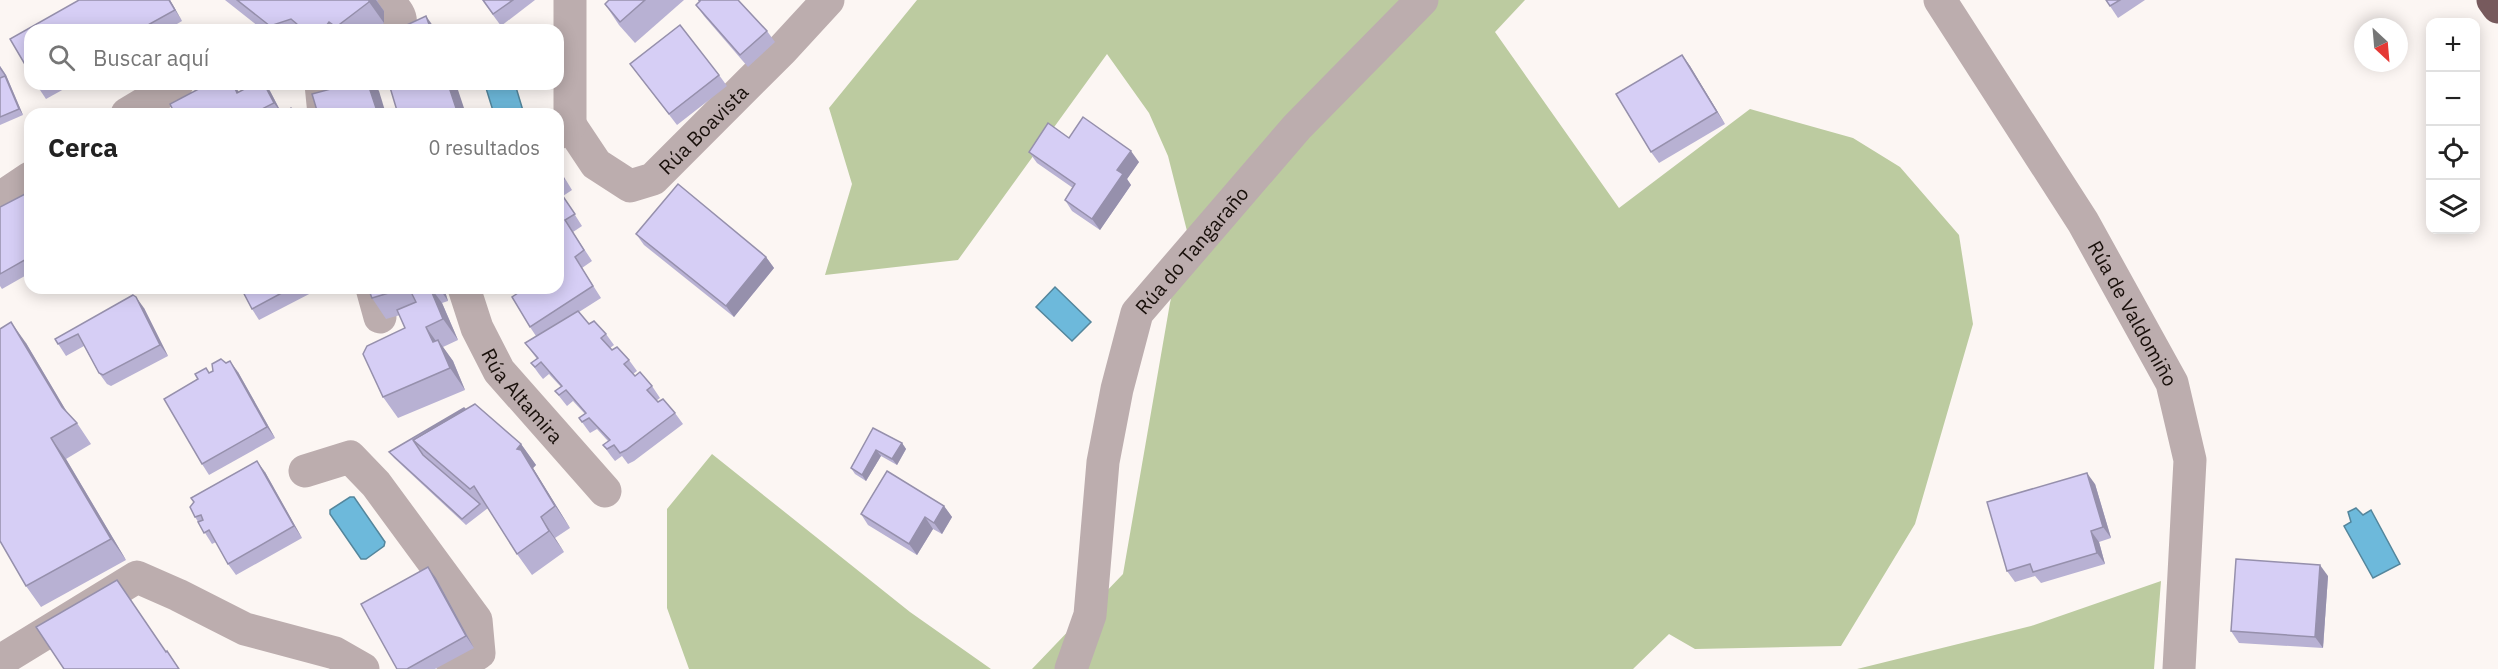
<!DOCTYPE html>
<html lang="es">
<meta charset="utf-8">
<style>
body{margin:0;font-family:"IBM Plex Sans",sans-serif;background:#f6f6f6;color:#222}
.controls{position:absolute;right:18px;top:18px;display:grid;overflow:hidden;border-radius:12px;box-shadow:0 3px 15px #0003}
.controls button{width:54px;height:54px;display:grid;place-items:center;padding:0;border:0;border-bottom:2px solid #e0e0e0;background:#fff;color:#222;font:30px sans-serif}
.compass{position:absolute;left:2354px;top:18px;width:54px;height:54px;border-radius:50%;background:#fff;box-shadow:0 3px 15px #0003;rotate:154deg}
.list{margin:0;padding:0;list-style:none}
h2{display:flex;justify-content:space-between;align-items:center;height:78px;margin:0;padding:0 24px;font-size:26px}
h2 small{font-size:20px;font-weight:400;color:#767676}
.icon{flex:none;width:33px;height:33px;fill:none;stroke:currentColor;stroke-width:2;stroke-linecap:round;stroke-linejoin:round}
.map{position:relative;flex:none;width:2498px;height:669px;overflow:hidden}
.search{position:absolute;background:#fff;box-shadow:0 3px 15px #0003;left:24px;top:24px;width:540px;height:66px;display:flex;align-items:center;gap:15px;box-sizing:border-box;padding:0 21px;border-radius:18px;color:#767676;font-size:22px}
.panel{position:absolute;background:#fff;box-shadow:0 3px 15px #0003;left:24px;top:108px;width:540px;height:186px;border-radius:18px}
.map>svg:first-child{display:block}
</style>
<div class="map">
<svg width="2498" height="669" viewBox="0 0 2498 669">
<rect width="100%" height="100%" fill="#fcf6f3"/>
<g fill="#bccba0">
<polygon points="917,0 1525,0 1495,32 1619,208 1750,109 1853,138 1900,167 1959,235 1973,324 1915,524 1841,646 1695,649 1669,634 1633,669 1032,669 1123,574 1170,303 1187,231 1168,156 1149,113 1107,54 958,260 825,275 852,184 829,108"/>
<polygon points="712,454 910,612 991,669 689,669 667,608 667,509"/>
<polygon points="2161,581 2154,669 1857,669 2031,626"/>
</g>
<g fill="#6db9db" stroke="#54869c" stroke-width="1.5">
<polygon points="487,84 515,84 524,114 494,114 485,85"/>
<polygon points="1055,287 1091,322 1072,341 1036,307"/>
<polygon points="350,497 354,497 385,542 384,546 366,559 361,559 330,514 330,510"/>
<polygon points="2356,508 2363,515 2371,510 2400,564 2373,578 2344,526 2351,522 2348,512"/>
</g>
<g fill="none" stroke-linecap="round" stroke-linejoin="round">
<g stroke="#bcadae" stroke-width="33">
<path d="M385 0C395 8 405 17 398 30"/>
<path id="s1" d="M1940 0 2083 222 2172 383 2190 460 2179 669"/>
<polyline points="321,84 324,114"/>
<polyline points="127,114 177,84"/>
<path id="s2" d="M570 125 596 164 630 186 653 179 782 50 828 0"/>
<polyline points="558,133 570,125 570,0"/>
<polyline points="0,198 30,178"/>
<polyline points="372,288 380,317"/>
<path id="s3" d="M464 288 477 328 499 371 605 491"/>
<polyline points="305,471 350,457 376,484 476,620 479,653 453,669"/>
<polyline points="0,661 137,577 178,595 245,629 335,653 363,669"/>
<path id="s4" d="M1071 669 1090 615 1103 462 1117 389 1137 313 1297 127 1422 0"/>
</g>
<polyline stroke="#775a5d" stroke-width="33" points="2493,0 2498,7"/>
</g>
<g fill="#b8b1d3">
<polygon points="170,0 182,21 167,30 30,30"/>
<polygon points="225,0 378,0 377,1 384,11 384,23 375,30 263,30"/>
<polygon points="482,0 535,0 501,26"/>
<polygon points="609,0 684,0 635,43 619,25 605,4"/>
<polygon points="698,0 738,0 767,31 775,42 748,67 704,16 696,5 699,2"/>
<polygon points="2106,0 2145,0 2118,18"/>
<polygon points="1682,55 1690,66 1725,124 1659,163 1651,152"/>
<polygon points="630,64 719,75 727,86 677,125"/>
<polygon points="0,66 6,75 23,115 0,125"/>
<polygon points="36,84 73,84 46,99"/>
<polygon points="208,84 234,84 239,92 254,84 264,84 270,91 282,114 175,114"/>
<polygon points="1069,138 1139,162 1127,179 1131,185 1100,230 1072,211 1065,200 1073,188 1037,163 1029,152"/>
<polygon points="558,167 572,190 563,196 582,226 573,232 592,261 582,268 601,298 579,312 589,324 606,334 614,345 610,348 629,360 637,371 633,374 635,376 652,386 660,398 656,401 675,413 683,424 634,461 628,464 622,456 615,461 611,456 603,445 608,441 597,429 590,433 587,429 579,418 585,414 573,401 567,406 555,391 561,387 549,374 543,379 539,374 531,363 537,359 525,343 536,336 530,327 521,291 558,288"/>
<polygon points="27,193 30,197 30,273 2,289 0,286 0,207"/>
<polygon points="636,234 766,257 774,268 734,317 644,245"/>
<polygon points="241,288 314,288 315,291 259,320 252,309"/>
<polygon points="368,288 444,288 448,301 442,303 458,340 443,347 453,361 465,390 398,418 383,397 405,328 400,315 386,319 372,298"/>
<polygon points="144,308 168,356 111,386 107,384 99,373 84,346 66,356 55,339"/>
<polygon points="26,343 68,414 77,423 91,444 66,459 126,560 41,607 26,586"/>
<polygon points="209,372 238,372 275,438 209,475 202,464"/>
<polygon points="464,408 521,444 536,465 533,468 570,528 555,538 564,552 532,575 517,554 488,508 466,525 394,458 389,452"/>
<polygon points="873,428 902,443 906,449 897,465 881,456 866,481 855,474 851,468"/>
<polygon points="265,472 302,538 236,575 228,564 216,542 212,544 195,517 194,502"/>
<polygon points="2095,484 2111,538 2099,542 2105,564 2041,583 2035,576 2015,582 2007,571"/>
<polygon points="944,506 952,517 942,534 933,529 917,555 868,525 861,514"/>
<polygon points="2328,576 2323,648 2239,643 2231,631"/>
<polygon points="436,578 474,648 435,669 397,669"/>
</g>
<g fill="#9690ac">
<polygon points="169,0 170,0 182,21 175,10"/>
<polygon points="369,0 376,0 384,11 384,23 369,2"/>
<polygon points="426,16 436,30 431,30"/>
<polygon points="329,22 334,30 323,30"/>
<polygon points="1682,55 1690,66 1725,124 1717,112"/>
<polygon points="0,66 6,75 23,115 19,109 5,76 0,69"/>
<polygon points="233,84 234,84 245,104 237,93"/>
<polygon points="264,84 270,91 282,114 274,103"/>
<polygon points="368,84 374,84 379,91 386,114 378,114"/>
<polygon points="448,84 456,84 466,114 458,114"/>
<polygon points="1131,151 1139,162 1127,179 1131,185 1100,230 1092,219 1117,170"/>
<polygon points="766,257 774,268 734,317 726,306"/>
<polygon points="430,288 431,288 442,303 458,340 443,319"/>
<polygon points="439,288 444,288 448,301"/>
<polygon points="136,297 144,308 168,356 160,345"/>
<polygon points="11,322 26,343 74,424 62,407"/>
<polygon points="426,327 441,348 433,342"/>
<polygon points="438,340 453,361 465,390 450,368"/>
<polygon points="230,361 238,372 275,438 267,427"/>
<polygon points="51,438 66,459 126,560 111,539"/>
<polygon points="902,443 906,449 897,465 892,459"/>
<polygon points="521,444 536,465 533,468 570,528 517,449"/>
<polygon points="876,450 881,456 866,481 862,475"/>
<polygon points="257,461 265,472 302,538 294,526"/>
<polygon points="2087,473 2095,484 2111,538 2103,527"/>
<polygon points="944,506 952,517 942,534 934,523"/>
<polygon points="541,517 555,538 564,552 549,531"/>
<polygon points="925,517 933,529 917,555 909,544"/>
<polygon points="2091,531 2099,542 2105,564 2097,553"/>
<polygon points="2320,565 2328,576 2323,648 2315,637"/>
<polygon points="428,567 436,578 474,648 466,636"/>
</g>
<g fill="#d6cef5" stroke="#9690ac" stroke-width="1.5">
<polygon points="79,0 169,0 175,10 139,30 30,30 30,73 10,39"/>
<polygon points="237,0 369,0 369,2 336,27 329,22 323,30 304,30 291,19 270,26"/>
<polygon points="483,0 513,0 493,14"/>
<polygon points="609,0 645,0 620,22 605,4"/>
<polygon points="699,0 738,0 767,31 740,55 696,5 700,1"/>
<polygon points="2106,0 2120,0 2110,6"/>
<polygon points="426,16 431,30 396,30"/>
<polygon points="680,25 719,75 669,114 630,64"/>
<polygon points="1682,55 1717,112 1651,152 1616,94"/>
<polygon points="5,76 19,109 0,117 0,78"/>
<polygon points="36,84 45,84 38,88"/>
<polygon points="208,84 233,84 237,93 254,84 264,84 274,103 252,114 175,114 170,104"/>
<polygon points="342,84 368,84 378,114 318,114 312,94 342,86"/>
<polygon points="389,84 448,84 458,114 398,114"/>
<polygon points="291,108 298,114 286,114"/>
<polygon points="1083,117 1131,151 1117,170 1123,174 1092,219 1065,200 1075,184 1029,152 1048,123 1069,138"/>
<polygon points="558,169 564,179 558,183"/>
<polygon points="678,184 766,257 726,306 636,234"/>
<polygon points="558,189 575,214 565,220 584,250 575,257 593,286 530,327 512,297 521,291 518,288 558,288"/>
<polygon points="27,193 30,198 30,257 0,274 0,207"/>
<polygon points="241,288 291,288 252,309"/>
<polygon points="368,288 405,288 372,298"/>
<polygon points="409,288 430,288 443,319 426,327 433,342 438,340 450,368 383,397 363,354 367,346 405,328 397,310 416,302"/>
<polygon points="133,295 136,297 160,345 103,375 99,373 78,334 58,344 55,339"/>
<polygon points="578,311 589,324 594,321 606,334 601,338 612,350 617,347 629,360 624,364 635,376 640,372 652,386 647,390 658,402 663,399 675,413 626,450 620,453 614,445 607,449 603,445 610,440 589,418 582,422 579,418 586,413 566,390 559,395 555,391 562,386 541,362 535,367 531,363 538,358 525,343"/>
<polygon points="11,322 62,407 77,423 51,438 111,539 26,586 0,541 0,329"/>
<polygon points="221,359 226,363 230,361 267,427 202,464 164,399 198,379 195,374 206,368 209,373 213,371 212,364"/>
<polygon points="475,404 521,444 517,449 521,450 555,506 541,517 549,531 517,554 474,486 470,489 413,440"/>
<polygon points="464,408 465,409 413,440 423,455 480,504 462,519 389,452"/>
<polygon points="873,428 902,443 892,459 876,450 862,475 851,468"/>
<polygon points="257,461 294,526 228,564 209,530 204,533 198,522 203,520 201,515 195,517 190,507 194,502 191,498"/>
<polygon points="887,471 944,506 934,523 925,517 909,544 861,514"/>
<polygon points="2087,473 2103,527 2091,531 2097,553 2033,572 2030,564 2007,571 1987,502"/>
<polygon points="2236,559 2320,565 2315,637 2231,631"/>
<polygon points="428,567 466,636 407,669 397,669 361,604"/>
<polygon points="117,580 166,652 167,651 179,669 64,669 36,627"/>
</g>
<g text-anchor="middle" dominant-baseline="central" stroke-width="4.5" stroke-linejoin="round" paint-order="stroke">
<g font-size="20" fill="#180f0a" stroke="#fff">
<text stroke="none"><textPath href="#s2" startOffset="182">Rúa Boavista</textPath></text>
<text stroke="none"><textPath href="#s4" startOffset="447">Rúa do Tangaraño</textPath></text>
<text stroke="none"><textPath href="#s1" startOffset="368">Rúa de Valdomiño</textPath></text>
<text stroke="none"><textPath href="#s3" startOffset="124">Rúa Altamira</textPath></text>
</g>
</g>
</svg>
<div class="controls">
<button>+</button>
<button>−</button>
<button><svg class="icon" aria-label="locate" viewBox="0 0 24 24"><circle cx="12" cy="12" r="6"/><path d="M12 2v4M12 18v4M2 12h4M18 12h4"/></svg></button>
<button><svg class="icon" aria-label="layers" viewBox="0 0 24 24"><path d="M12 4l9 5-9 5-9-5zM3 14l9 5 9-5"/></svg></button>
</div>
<svg class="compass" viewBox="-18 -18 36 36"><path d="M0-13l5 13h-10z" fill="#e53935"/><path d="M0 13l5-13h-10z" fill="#767676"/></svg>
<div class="search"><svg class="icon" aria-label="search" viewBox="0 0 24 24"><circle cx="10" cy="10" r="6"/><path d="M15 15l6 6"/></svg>Buscar aquí</div>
<section class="panel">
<h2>Cerca<small>0 resultados</small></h2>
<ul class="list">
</ul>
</section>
</div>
